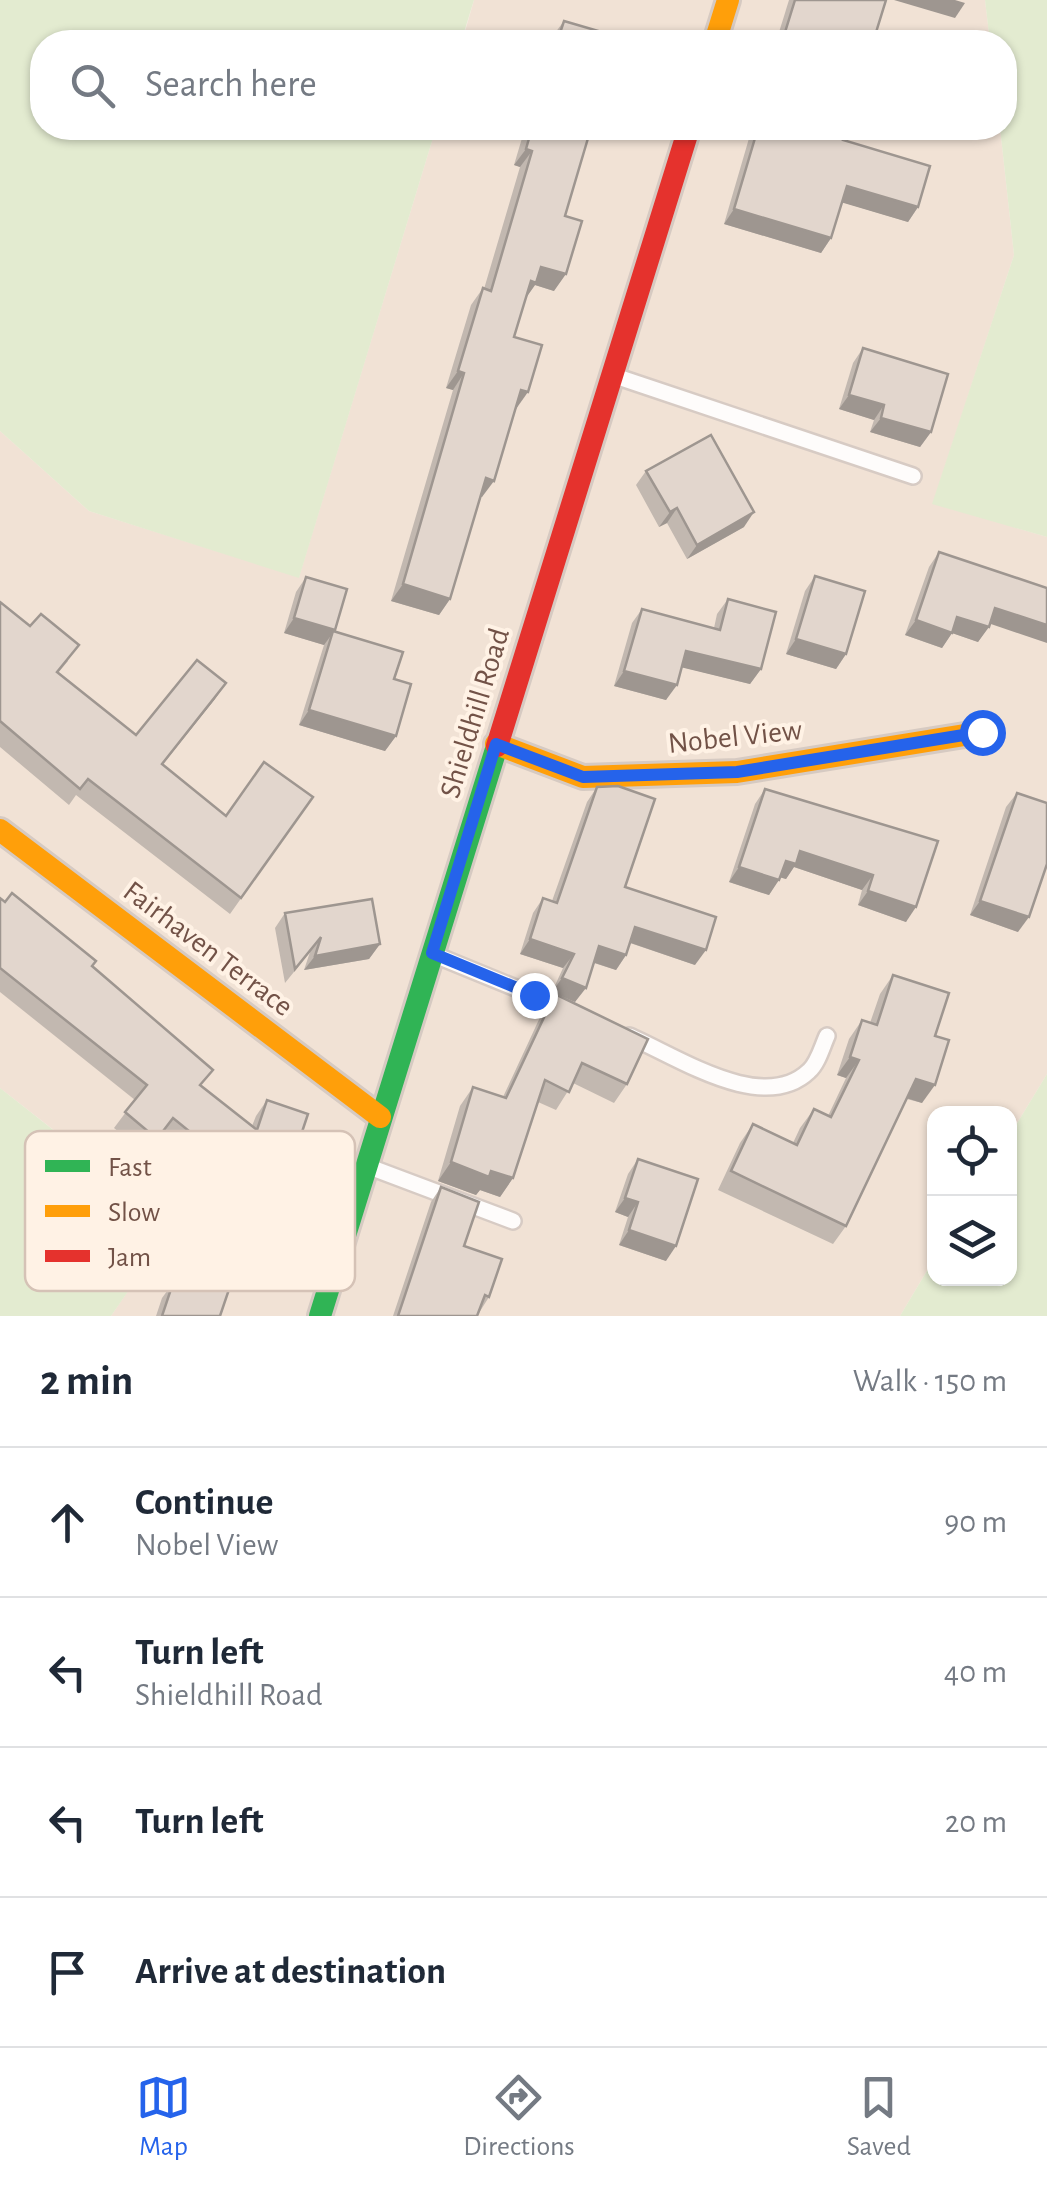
<!DOCTYPE html>
<meta charset="utf-8">
<style>
body{margin:0;font-family:"Alegreya Sans",sans-serif;background:#f2f2f3;color:#1f2937}
.controls{position:absolute;right:30px;bottom:30px;display:grid;overflow:hidden;border-radius:20px;box-shadow:0 2px 8px #0004}
.controls button{width:90px;height:90px;display:grid;place-items:center;padding:0;border:0;border-bottom:2px solid #e0e1e3;background:#fff;color:#1f2937;font:50px sans-serif}
.stop{position:absolute;width:30px;height:30px;margin:-22px;border:8px solid #2563eb;border-radius:50%;background:#fff}
.stop.end{background:#2563eb;border-color:#fff;box-shadow:0 2px 10px #0008}
.list{margin:0;padding:0;list-style:none}
h2{display:flex;justify-content:space-between;align-items:center;height:130px;margin:0;padding:0 40px;font-size:42px}
h2 small{font-size:32px;font-weight:400;color:#747a83}
.list li{display:grid;grid-template-columns:65px 1fr auto;gap:30px;align-items:center;box-sizing:border-box;height:150px;padding:0 40px;border-top:2px solid #e0e1e3}
.list b{display:block;font-size:38px;white-space:nowrap}
.list p{margin:0;font-size:32px;white-space:nowrap;color:#747a83}
.list em{font-size:32px;font-style:normal;color:#747a83}
.icon{flex:none;width:55px;height:55px;fill:none;stroke:currentColor;stroke-width:2;stroke-linecap:round;stroke-linejoin:round}
.map{position:relative;flex:none;width:1047px;height:1316px;overflow:hidden}
.search{position:absolute;background:#fff;box-shadow:0 2px 8px #0004;left:30px;right:30px;top:30px;height:110px;display:flex;align-items:center;gap:25px;box-sizing:border-box;padding:0 35px;border-radius:40px;color:#747a83;font-size:38px}
.sheet{height:730px;background:#fff}
nav{display:flex;justify-content:space-around;align-items:center;box-sizing:border-box;height:140px;border-top:2px solid #e0e1e3;background:#fff;font-size:28px;color:#747a83}
nav a{display:grid;justify-items:center;gap:5px}
nav .on{color:#2563eb}
.map>svg:first-child{display:block}
</style>
<div class="map">
<svg width="1047" height="1316" viewBox="0 0 1047 1316">
<rect width="100%" height="100%" fill="#f6eee5"/>
<g fill="#f1e2d5">
<polygon points="474,0 985,0 990,42 462,42"/>
<polygon points="436,128 1000,128 1014,255 933,503 1047,537 1047,1074 1010,1135 1010,1114 934,1114 934,1259 900,1316 111,1316 174,1224 0,1088 0,431 89,511 299,577"/>
</g>
<g fill="#e3ebd0">
<polygon points="0,0 474,0 461,42 42,42 42,128 436,128 299,578 89,511 0,431"/>
<polygon points="985,0 1047,0 1047,537 932,504 1014,255 1000,128 1004,128 1004,42 990,42"/>
<polygon points="1047,1074 1047,1316 900,1316 934,1259 934,1278 1010,1278 1010,1135"/>
<polygon points="0,1088 174,1225 111,1316 0,1316"/>
</g>
<g fill="none" stroke-linecap="round" stroke-linejoin="round">
<defs>
<g id="lane">
<polyline points="615,376 913,476"/>
<polyline points="435,955 567,1009"/>
<path d="M629 1036C678 1057 763 1115 809 1071 818 1063 822 1047 827 1036"/>
<polyline points="367,1166 513,1221"/>
</g>
<polyline id="fast" points="320,1316 497,746"/>
<g id="slow">
<polyline points="715,42 728,0"/>
<polyline points="496,744 583,777 737,772 983,732"/>
<polyline points="0,830 380,1117"/>
</g>
<polyline id="jam" points="497,746 689,128"/>
</defs>
<use href="#lane" stroke="#d7cbc4" stroke-width="20"/>
<use href="#fast" stroke="#d6cac2" stroke-width="28"/>
<use href="#slow" stroke="#d6cac2" stroke-width="28"/>
<use href="#jam" stroke="#d6cac2" stroke-width="28"/>
<use href="#lane" stroke="#fefcfb" stroke-width="15"/>
<use href="#fast" stroke="#30b455" stroke-width="22"/>
<use href="#slow" stroke="#ff9f0a" stroke-width="22"/>
<use href="#jam" stroke="#e5322d" stroke-width="22"/>
</g>
<g fill="#c2b8b0">
<polygon points="789,0 886,0 873,42 776,42"/>
<polygon points="564,21 617,42 551,42 552,37"/>
<polygon points="525,128 591,128 565,216 554,291 535,285 526,298 514,337 516,409 482,497 481,497 450,599 439,615 391,601 453,390 446,388 471,305 483,288 484,289 520,167 514,165"/>
<polygon points="752,128 847,128 843,140 918,207 908,222 842,202 831,238 821,253 724,224"/>
<polygon points="863,348 931,432 920,447 870,432 874,420 839,409 853,363"/>
<polygon points="646,471 744,527 687,559 667,523 659,527 636,485"/>
<polygon points="939,552 990,624 978,642 952,633 942,648 905,635 929,567"/>
<polygon points="815,576 846,654 836,669 786,654 805,591"/>
<polygon points="306,577 334,632 394,679 396,736 385,751 299,725 324,645 284,633 296,592"/>
<polygon points="728,599 761,669 750,684 682,667 666,700 614,686 632,623 642,609 714,628 717,614"/>
<polygon points="0,602 68,661 58,673 136,735 215,699 162,765 226,816 313,797 230,914 76,795 69,805 0,747"/>
<polygon points="597,787 625,887 695,965 630,943 626,955 616,970 594,963 575,1002 552,992 563,968 520,954 533,913 543,898 552,901 587,802"/>
<polygon points="765,789 938,841 906,922 858,905 862,890 794,867 786,879 780,877 769,895 729,882 755,804"/>
<polygon points="1017,793 1018,932 970,915 1006,807"/>
<polygon points="0,898 92,966 201,1086 252,1126 256,1116 267,1100 284,1186 273,1202 260,1198 220,1316 156,1316 162,1298 173,1283 181,1286 216,1177 162,1134 146,1154 114,1128 135,1100 0,992"/>
<polygon points="285,913 380,944 369,959 304,970 310,952 285,983 275,928"/>
<polygon points="893,975 935,1036 922,1103 907,1099 846,1226 833,1244 718,1190 740,1143 753,1124 793,1143 800,1128 814,1109 828,1116 846,1078 837,1075 849,1039 862,1020 870,1023 880,994"/>
<polygon points="555,994 627,1084 614,1103 573,1083 556,1110 538,1102 513,1178 500,1197 480,1190 476,1195 438,1181 460,1106 473,1087 503,1097 542,1013"/>
<polygon points="638,1159 666,1261 619,1245 628,1217 615,1212 628,1174"/>
<polygon points="441,1187 464,1246 489,1297 477,1316 393,1316 431,1202"/>
</g>
<g fill="#9e9690">
<polygon points="894,0 955,0 965,3 955,18"/>
<polygon points="526,149 532,151 520,167 514,165"/>
<polygon points="847,186 918,207 908,222 837,201"/>
<polygon points="734,209 831,238 821,253 724,224"/>
<polygon points="541,267 566,274 554,291 535,285 525,299 519,298"/>
<polygon points="458,371 464,373 453,390 446,388"/>
<polygon points="521,390 528,392 516,409 509,407"/>
<polygon points="849,395 884,405 874,420 839,409"/>
<polygon points="881,418 931,432 920,447 870,432"/>
<polygon points="486,478 494,481 482,497 474,495"/>
<polygon points="677,508 667,523 659,527 670,512"/>
<polygon points="754,512 744,527 687,559 697,545"/>
<polygon points="403,584 450,599 439,615 391,601"/>
<polygon points="995,608 1047,625 1047,643 985,622"/>
<polygon points="957,617 989,627 978,642 952,633 942,648 905,635 916,620"/>
<polygon points="294,618 335,630 324,645 284,633"/>
<polygon points="796,639 846,654 836,669 786,654"/>
<polygon points="686,651 761,669 750,684 676,666"/>
<polygon points="624,671 677,685 666,700 614,686"/>
<polygon points="226,683 215,699 150,780 162,764"/>
<polygon points="309,710 396,736 385,751 299,725"/>
<polygon points="800,851 873,875 862,890 794,867 786,879 775,876 786,861"/>
<polygon points="739,867 779,880 769,895 729,882"/>
<polygon points="868,891 916,907 906,922 858,905"/>
<polygon points="980,901 1029,917 1018,932 970,915"/>
<polygon points="635,927 706,950 695,965 625,941"/>
<polygon points="530,939 574,954 563,968 520,954"/>
<polygon points="380,944 369,959 304,970 315,956"/>
<polygon points="599,946 626,955 616,970 589,961"/>
<polygon points="562,978 586,988 575,1002 552,992"/>
<polygon points="850,1057 859,1060 846,1078 837,1075"/>
<polygon points="916,1079 935,1085 922,1103 903,1097"/>
<polygon points="451,1162 491,1171 513,1178 500,1197 480,1190 476,1195 438,1181"/>
<polygon points="266,1180 284,1186 273,1202 255,1196"/>
<polygon points="625,1198 638,1202 628,1217 615,1212"/>
<polygon points="629,1230 676,1246 666,1261 619,1245"/>
</g>
<g fill="#e2d6cd" stroke="#9e9690" stroke-width="2.5">
<polygon points="795,0 886,0 873,42 782,42"/>
<polygon points="564,21 619,37 617,42 557,42"/>
<polygon points="532,128 591,128 565,216 582,221 566,274 541,267 536,283 531,281 514,337 542,345 528,392 521,390 494,481 486,478 450,599 403,584 464,373 458,371 483,288 491,291 532,151 526,149"/>
<polygon points="758,128 847,128 843,140 930,166 918,207 847,186 831,238 734,209"/>
<polygon points="863,348 948,374 931,432 881,418 884,405 849,395"/>
<polygon points="711,435 754,512 697,545 677,508 670,512 646,471"/>
<polygon points="939,552 1047,588 1047,625 995,608 989,627 957,617 952,633 916,620"/>
<polygon points="815,576 865,591 846,654 796,639"/>
<polygon points="306,577 347,589 335,630 294,618"/>
<polygon points="728,599 776,612 761,669 686,651 677,685 624,671 642,609 720,630"/>
<polygon points="0,602 30,626 41,614 79,645 57,672 136,735 197,660 226,683 162,764 226,816 264,762 313,797 241,898 88,779 80,789 0,721"/>
<polygon points="333,631 403,652 394,679 411,684 396,736 309,710"/>
<polygon points="618,786 655,799 625,887 716,917 706,950 635,927 626,955 599,946 586,988 562,978 574,954 530,939 543,898 557,903 597,787"/>
<polygon points="765,789 938,841 916,907 868,891 873,875 800,851 796,864 786,861 779,880 739,867"/>
<polygon points="1017,793 1047,803 1047,864 1029,917 980,901"/>
<polygon points="12,893 96,961 92,966 213,1070 200,1085 257,1130 267,1100 308,1114 284,1186 266,1180 220,1316 162,1316 173,1283 187,1287 227,1162 173,1118 157,1139 125,1112 147,1085 0,968 0,898 5,902"/>
<polygon points="372,899 380,944 315,956 321,937 295,969 285,913"/>
<polygon points="893,975 949,993 935,1036 949,1040 935,1085 916,1079 846,1226 731,1171 753,1124 797,1145 814,1109 831,1117 859,1060 850,1057 862,1020 877,1025"/>
<polygon points="555,994 648,1039 627,1084 582,1063 569,1092 545,1080 513,1178 491,1171 489,1177 451,1162 473,1087 506,1098"/>
<polygon points="638,1159 698,1179 676,1246 629,1230 638,1202 625,1198"/>
<polygon points="441,1187 479,1202 464,1246 502,1259 489,1297 485,1295 477,1316 398,1316"/>
</g>
<g fill="none" stroke-linecap="round" stroke-linejoin="round">
<polyline stroke="#2563eb" stroke-width="12" points="534,995 432,953 496,744 583,777 737,772 982,732"/>
</g>
<g text-anchor="middle" dominant-baseline="central" stroke-width="8" stroke-linejoin="round" paint-order="stroke">
<g font-size="30" fill="#725247" stroke="#fff2e5">
<text transform="translate(475 713) rotate(-73)">Shieldhill Road</text>
<text transform="translate(735 737) rotate(-6)">Nobel View</text>
<text transform="translate(208 949) rotate(37)">Fairhaven Terrace</text>
</g>
</g>
<rect x="25" y="1131" width="330" height="160" rx="15" fill="#fff2e5" stroke="#d5c2b6" stroke-width="2.5"/>
<rect x="45" y="1160" width="45" height="12" fill="#30b455"/>
<rect x="45" y="1205" width="45" height="12" fill="#ff9f0a"/>
<rect x="45" y="1250" width="45" height="12" fill="#e5322d"/>
<g font-size="28" fill="#725247">
<text x="108" y="1176">Fast</text>
<text x="108" y="1221">Slow</text>
<text x="108" y="1266">Jam</text>
</g>
</svg>
<div class="controls">
<button><svg class="icon" aria-label="locate" viewBox="0 0 24 24"><circle cx="12" cy="12" r="6"/><path d="M12 2v4M12 18v4M2 12h4M18 12h4"/></svg></button>
<button><svg class="icon" aria-label="layers" viewBox="0 0 24 24"><path d="M12 4l9 5-9 5-9-5zM3 14l9 5 9-5"/></svg></button>
</div>
<div class="stop" style="left:982px;top:732px"></div>
<div class="stop end" style="left:534px;top:995px"></div>
<div class="search"><svg class="icon" aria-label="search" viewBox="0 0 24 24"><circle cx="10" cy="10" r="6"/><path d="M15 15l6 6"/></svg>Search here</div>
</div>
<section class="sheet">
<h2>2 min<small>Walk · 150 m</small></h2>
<ul class="list">
<li><svg class="icon" aria-label="ahead" viewBox="0 0 24 24"><path d="M12 20V5M6 11l6-6 6 6"/></svg><div><b>Continue</b><p>Nobel View</p></div><em>90 m</em></li>
<li><svg class="icon" aria-label="left" viewBox="0 0 24 24"><path d="M17 20v-9H6M10 6l-5 5 5 5"/></svg><div><b>Turn left</b><p>Shieldhill Road</p></div><em>40 m</em></li>
<li><svg class="icon" aria-label="left" viewBox="0 0 24 24"><path d="M17 20v-9H6M10 6l-5 5 5 5"/></svg><div><b>Turn left</b></div><em>20 m</em></li>
<li><svg class="icon" aria-label="arrive" viewBox="0 0 24 24"><path d="M6 21V4h12l-3 4 3 4H6"/></svg><div><b>Arrive at destination</b></div></li>
</ul>
</section>
<nav>
<a class="on"><svg class="icon" aria-label="map" viewBox="0 0 24 24"><path d="M3 6l6-2 6 2 6-2v14l-6 2-6-2-6 2zM9 4v14M15 6v14"/></svg>Map</a>
<a><svg class="icon" aria-label="directions" viewBox="0 0 24 24"><path d="M12 3l9 9-9 9-9-9zM9 14v-3h6M13 9l2 2-2 2"/></svg>Directions</a>
<a><svg class="icon" aria-label="saved" viewBox="0 0 24 24"><path d="M7 4h10v16l-5-4-5 4z"/></svg>Saved</a>
</nav>
